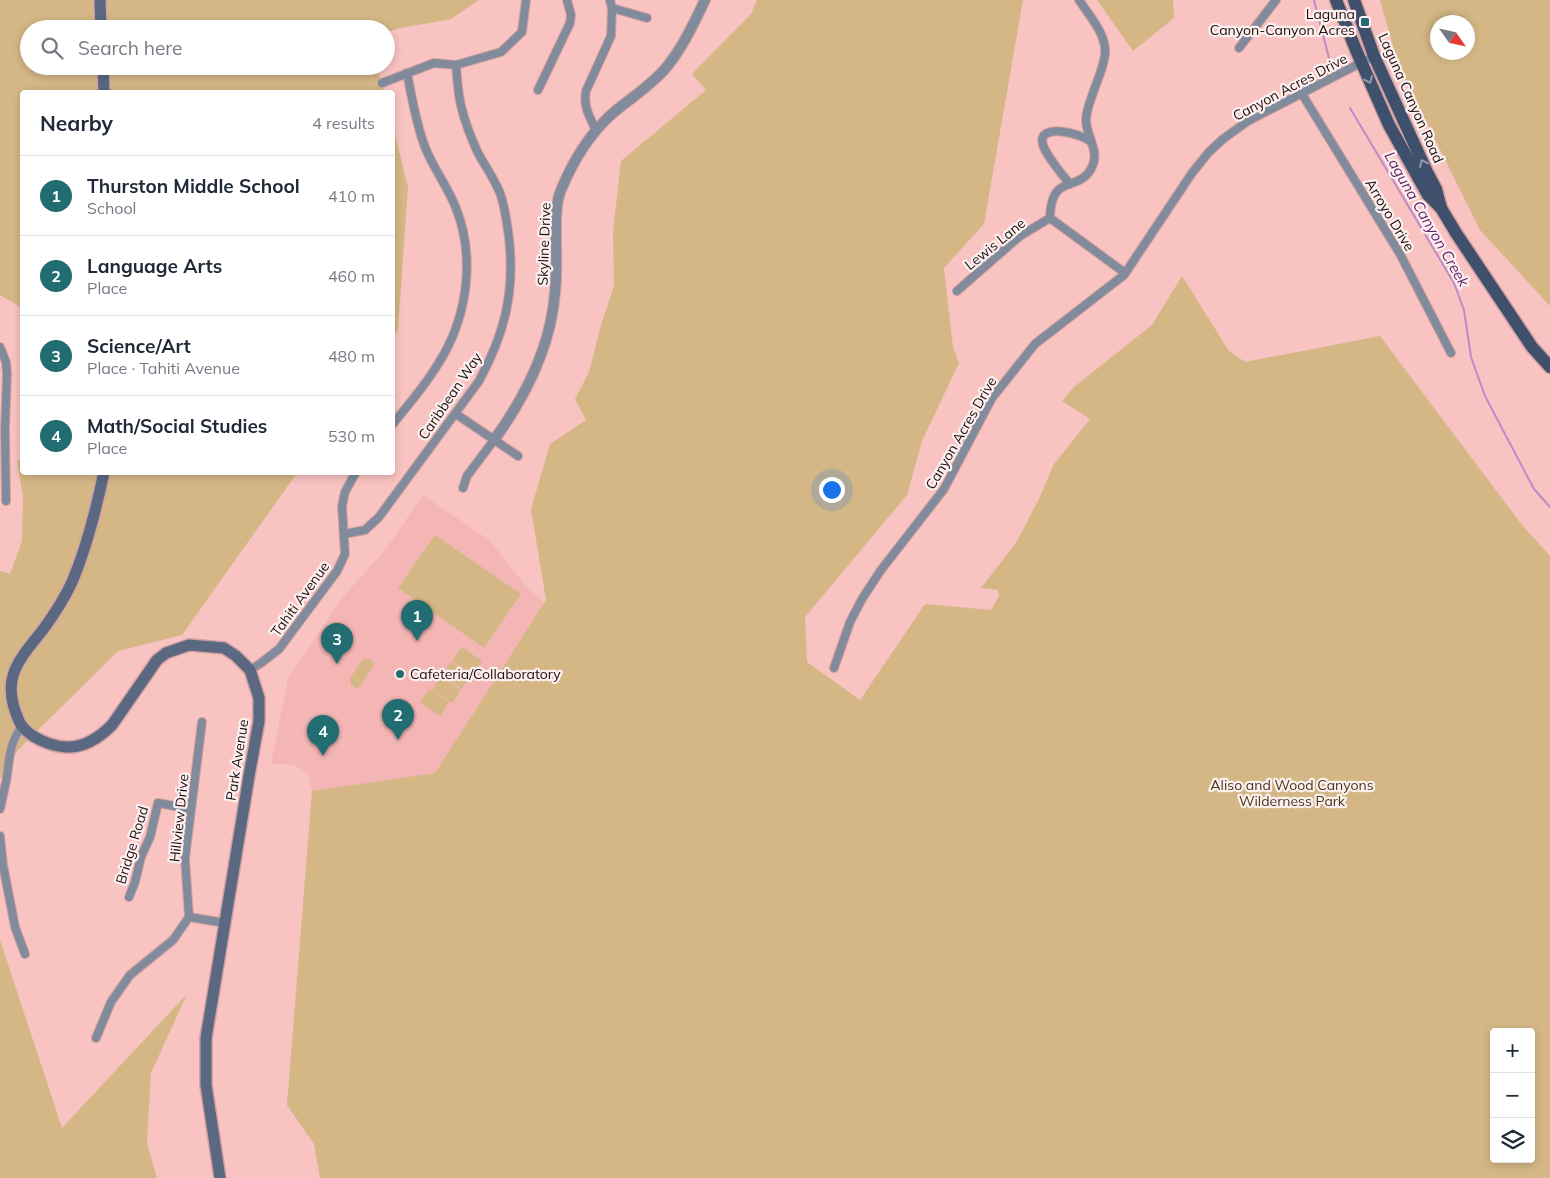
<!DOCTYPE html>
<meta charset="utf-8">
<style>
body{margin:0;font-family:Mulish,sans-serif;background:#f6f6f7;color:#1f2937}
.controls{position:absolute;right:15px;bottom:15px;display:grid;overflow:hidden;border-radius:5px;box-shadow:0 2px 8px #0003}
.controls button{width:45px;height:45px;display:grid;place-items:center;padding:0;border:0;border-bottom:1px solid #e0e1e3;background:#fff;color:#1f2937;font:25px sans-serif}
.compass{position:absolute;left:1430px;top:15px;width:45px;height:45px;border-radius:50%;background:#fff;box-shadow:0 2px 8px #0003;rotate:124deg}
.you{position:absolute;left:831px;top:489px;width:18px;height:18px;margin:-12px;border:4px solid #fff;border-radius:50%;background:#1a73e8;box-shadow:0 0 0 8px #1a73e833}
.badge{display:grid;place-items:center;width:32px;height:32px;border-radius:50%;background:#216d71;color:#fff;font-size:16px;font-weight:700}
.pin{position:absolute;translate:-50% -41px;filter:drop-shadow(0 1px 2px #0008)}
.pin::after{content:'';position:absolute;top:26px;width:18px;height:15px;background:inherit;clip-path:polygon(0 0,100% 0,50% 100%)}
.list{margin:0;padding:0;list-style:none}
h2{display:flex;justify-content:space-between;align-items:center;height:65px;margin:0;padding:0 20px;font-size:21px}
h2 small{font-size:16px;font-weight:400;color:#747a83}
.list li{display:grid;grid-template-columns:32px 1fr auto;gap:15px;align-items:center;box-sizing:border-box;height:80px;padding:0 20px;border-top:1px solid #e0e1e3}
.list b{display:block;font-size:19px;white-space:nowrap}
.list p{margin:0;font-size:16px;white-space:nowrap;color:#747a83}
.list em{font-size:16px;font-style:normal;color:#747a83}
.icon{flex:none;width:28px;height:28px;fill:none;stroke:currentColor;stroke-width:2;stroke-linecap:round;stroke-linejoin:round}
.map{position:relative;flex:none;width:1550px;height:1178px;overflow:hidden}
.search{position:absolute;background:#fff;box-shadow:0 2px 8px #0003;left:20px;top:20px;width:375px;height:55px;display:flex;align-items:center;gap:12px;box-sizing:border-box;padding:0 18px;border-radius:28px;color:#747a83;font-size:19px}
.panel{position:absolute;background:#fff;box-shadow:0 2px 8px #0003;left:20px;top:90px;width:375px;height:385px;border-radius:5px}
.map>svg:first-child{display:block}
</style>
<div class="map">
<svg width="1550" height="1178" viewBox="0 0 1550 1178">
<rect width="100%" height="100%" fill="#f9c3c1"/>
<polygon fill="#f4b6b4" points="423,495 489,540 526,586 544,603 435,773 312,791 308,775 295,765 271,763 288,678 343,597 386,549"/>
<g fill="#d4b785" fill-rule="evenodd">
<polygon points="0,0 479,0 451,19 396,29 386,33 386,29 29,29 29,66 377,66 384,92 22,92 22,308 0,295"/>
<path d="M757 0H1023L984 224 944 268 953 347 959 363 922 441 907 495 805 617 807 662 860 700 925 604 991 610 999 596 998 590 981 588 1016 543 1038 501 1054 464 1090 419 1062 401 1074 387 1152 325 1182 276 1229 351 1245 362 1380 336 1522 525 1550 556V1178H320L314 1144 287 1105 312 791 435 773 546 600 531 509 550 444 586 420 575 399 589 372 601 325 614 286 613 232 621 161 706 90 692 74 751 14ZM1494 1032H1531V1159H1494Z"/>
<polygon points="1097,0 1173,0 1174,18 1133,51"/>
<path d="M1380 0H1550V306L1480 230 1399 67ZM1438 22H1468V52H1438Z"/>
<polygon points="393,127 408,187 398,329 393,337"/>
<polygon points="22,459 22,472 297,473 182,635 118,651 18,750 0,779 0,571 10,574 22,541 23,496 17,461"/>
<polygon points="435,535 521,594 484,648 398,588"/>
<polygon points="462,647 482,661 473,675 452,661"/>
<polygon points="363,659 369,659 375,663 358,689 351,685 350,678"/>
<polygon points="451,662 471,675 462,689 442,675"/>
<polygon points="441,676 461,690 452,703 432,690"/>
<polygon points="429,689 449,702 440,716 420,702"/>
<polygon points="0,940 62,1128 187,994 151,1073 147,1143 157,1178 0,1178"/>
</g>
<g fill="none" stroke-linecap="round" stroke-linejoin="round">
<g stroke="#bd8cc7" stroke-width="2">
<polyline points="1314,0 1329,58"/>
<polyline points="1350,108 1454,283 1464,310 1471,357 1485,396 1534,489 1550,507"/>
</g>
<defs>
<g id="minor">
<polyline points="612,8 647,18"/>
<polyline points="1239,48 1276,0"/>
<polyline points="382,83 434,63 456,65 501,52 522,32 526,0"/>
<polyline points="538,90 570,23 571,15 567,0"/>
<polyline points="1302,94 1400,254 1451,353"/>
<path d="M596 130C589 116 583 106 586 91L611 36 612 8 610 0"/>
<path d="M1070 184C1063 176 1046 155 1043 145 1036 122 1082 133 1091 142"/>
<path d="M1050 218C1051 171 1079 194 1092 167 1100 151 1086 136 1086 120 1086 110 1091 100 1094 90 1098 79 1104 66 1105 54 1107 35 1089 15 1079 0"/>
<polyline points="1050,218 1125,273"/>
<polyline points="957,291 1020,236 1050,218"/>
<polyline points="0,347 6,362 7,374 5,429 6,501"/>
<polyline points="456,414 518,456"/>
<path d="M392 425C408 405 425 386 438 364 467 319 476 259 456 208 448 187 433 168 425 147 416 124 412 98 407 73"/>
<polyline points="463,488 467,476 494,440"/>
<path d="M344 534 365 530 379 517 479 381C505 333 515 292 509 238 507 223 505 207 500 193 494 178 485 166 478 153 471 138 465 122 461 106 458 93 457 78 456 65"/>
<polyline points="834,668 850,622 862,599 881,570 944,489 992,398 1035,344 1124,275 1192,173 1209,152 1223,139 1248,121 1374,56"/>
<polyline points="250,670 261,663 279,649 337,571 345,554 342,506 345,492 356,472"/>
<path d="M0 809C2 800 4 791 6 782 10 760 8 745 22 726"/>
<polyline points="0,836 3,865 15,927 25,954"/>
<polyline points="129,897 135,882 141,857 150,837 158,803 191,809"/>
<polyline points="189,917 225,923"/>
<polyline points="96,1038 111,1002 130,975 173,940 189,917 185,858 202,722"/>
</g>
<path id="tertiary" d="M494 440C526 396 551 347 555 292 557 274 556 256 556 239 556 223 555 205 561 190 573 161 589 134 613 113 631 98 650 86 665 69 682 49 694 23 705 0"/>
<g id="secondary">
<polyline points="100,0 101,29"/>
<polyline points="103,66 104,92"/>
<path d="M104 472C96 510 87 547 72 582 64 600 53 616 42 631 16 663 0 681 20 723 28 737 50 746 66 747 84 748 100 737 112 725L157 660 166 653 189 645 224 648 236 656 250 670 259 698V721L249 776 206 1038V1085L220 1178"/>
</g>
<g id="primary">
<polyline points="1336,0 1356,50 1389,125 1428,195 1441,208"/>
<polyline points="1354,0 1374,56 1427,172 1436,189 1441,208 1456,233 1532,347 1550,367"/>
</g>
</defs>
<use href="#minor" stroke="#d2a2a1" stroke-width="10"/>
<use href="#tertiary" stroke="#d2a2a1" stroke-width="12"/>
<use href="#secondary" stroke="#d2a2a1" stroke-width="14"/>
<use href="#primary" stroke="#d2a2a1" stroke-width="15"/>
<use href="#minor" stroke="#818b9c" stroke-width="8"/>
<use href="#tertiary" stroke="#818b9c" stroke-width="10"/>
<use href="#secondary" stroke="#5a6881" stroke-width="11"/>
<use href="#primary" stroke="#3f506d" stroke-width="12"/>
</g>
<defs><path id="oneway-chevron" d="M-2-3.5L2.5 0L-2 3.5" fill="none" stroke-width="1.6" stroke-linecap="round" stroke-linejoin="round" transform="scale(1.25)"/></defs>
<g stroke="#9498a8">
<use href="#oneway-chevron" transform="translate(1369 80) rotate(66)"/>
<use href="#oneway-chevron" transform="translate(1423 163) rotate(-115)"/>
</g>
<g fill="#216d71" stroke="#fcf0f0" stroke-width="2">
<rect x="1360" y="17" width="10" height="10" rx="2.5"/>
<circle cx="400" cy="674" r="5"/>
</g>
<g text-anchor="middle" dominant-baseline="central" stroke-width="4.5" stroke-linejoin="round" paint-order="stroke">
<g font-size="14" fill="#200e0e" stroke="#fcf0f0" text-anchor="end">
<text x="1355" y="14">Laguna<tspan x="1355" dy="16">Canyon-Canyon Acres</tspan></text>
<text x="410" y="674" text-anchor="start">Cafeteria/Collaboratory</text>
</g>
<g font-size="14" fill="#200e0e" stroke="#fcf0f0">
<text transform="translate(1290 87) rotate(-28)">Canyon Acres Drive</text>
<text transform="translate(1411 98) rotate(66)">Laguna Canyon Road</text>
<text transform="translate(1390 215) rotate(59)">Arroyo Drive</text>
<text transform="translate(544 244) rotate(-88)">Skyline Drive</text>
<text transform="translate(995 244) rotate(-39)">Lewis Lane</text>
<text transform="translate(450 396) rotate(-56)">Caribbean Way</text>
<text transform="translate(961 433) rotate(-60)">Canyon Acres Drive</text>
<text transform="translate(300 599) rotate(-54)">Tahiti Avenue</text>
<text transform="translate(237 760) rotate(-81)">Park Avenue</text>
<text transform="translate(179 818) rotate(-84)">Hillview Drive</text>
<text transform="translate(132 845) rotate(-73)">Bridge Road</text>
</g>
<g font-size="14" fill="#483718" stroke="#fcf0f0">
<text x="1292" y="785">Aliso and Wood Canyons<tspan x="1292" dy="16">Wilderness Park</tspan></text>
</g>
<g font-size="15" font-style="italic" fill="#60246b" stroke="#fcf0f0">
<text transform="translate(1427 219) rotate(60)">Laguna Canyon Creek</text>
</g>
</g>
</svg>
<div class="controls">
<button>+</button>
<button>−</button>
<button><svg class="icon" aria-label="layers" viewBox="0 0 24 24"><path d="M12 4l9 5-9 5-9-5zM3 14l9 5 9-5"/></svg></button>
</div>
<svg class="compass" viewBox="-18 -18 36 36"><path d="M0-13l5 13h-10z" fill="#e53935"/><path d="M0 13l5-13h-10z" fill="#747a83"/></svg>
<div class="you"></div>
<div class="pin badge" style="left:417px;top:641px">1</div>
<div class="pin badge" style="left:398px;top:740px">2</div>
<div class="pin badge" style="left:337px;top:664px">3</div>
<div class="pin badge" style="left:323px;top:756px">4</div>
<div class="search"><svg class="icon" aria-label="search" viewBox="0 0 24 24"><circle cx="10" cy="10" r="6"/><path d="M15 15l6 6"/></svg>Search here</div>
<section class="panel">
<h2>Nearby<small>4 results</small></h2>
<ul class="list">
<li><span class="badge">1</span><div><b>Thurston Middle School</b><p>School</p></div><em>410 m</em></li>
<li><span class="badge">2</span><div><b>Language Arts</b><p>Place</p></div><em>460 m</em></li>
<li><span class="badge">3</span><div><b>Science/Art</b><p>Place · Tahiti Avenue</p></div><em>480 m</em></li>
<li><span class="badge">4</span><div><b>Math/Social Studies</b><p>Place</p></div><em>530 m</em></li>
</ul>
</section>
</div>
